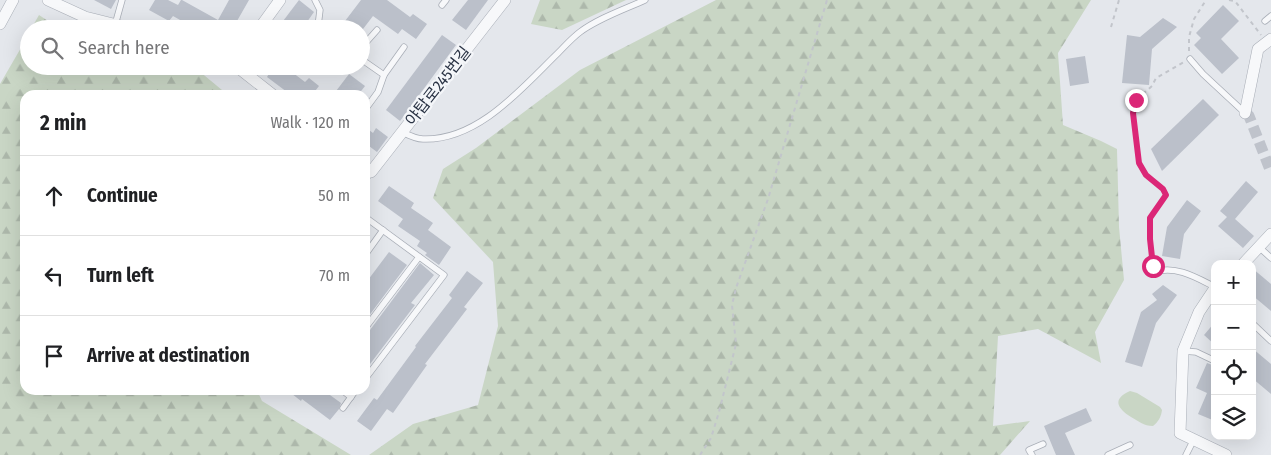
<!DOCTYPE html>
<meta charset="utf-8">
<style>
body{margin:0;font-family:"Fira Sans Condensed","Noto Sans KR",sans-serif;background:#f6f6f6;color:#202124}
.controls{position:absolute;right:15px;bottom:15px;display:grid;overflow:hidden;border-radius:10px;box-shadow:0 5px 20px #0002}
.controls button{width:45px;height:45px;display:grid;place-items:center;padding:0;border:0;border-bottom:1px solid #e0e0e0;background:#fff;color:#202124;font:25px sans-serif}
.stop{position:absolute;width:15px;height:15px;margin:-11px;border:4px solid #db2777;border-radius:50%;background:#fff}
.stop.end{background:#db2777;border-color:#fff;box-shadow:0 1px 5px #0008}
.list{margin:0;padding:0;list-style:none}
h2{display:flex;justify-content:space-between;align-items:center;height:65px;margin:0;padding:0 20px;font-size:21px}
h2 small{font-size:16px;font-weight:400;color:#757577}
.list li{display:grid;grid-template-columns:32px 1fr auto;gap:15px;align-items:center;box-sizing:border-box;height:80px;padding:0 20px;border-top:1px solid #e0e0e0}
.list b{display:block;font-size:19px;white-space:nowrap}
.list em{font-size:16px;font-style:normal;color:#757577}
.icon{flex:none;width:28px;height:28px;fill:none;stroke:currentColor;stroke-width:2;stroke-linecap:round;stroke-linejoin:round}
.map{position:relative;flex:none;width:1271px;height:455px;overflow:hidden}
.search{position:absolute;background:#fff;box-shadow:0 5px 20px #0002;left:20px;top:20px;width:350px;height:55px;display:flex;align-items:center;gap:12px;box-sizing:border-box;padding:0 18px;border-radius:28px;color:#757577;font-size:19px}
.panel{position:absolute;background:#fff;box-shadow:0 5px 20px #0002;left:20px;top:90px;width:350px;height:305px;border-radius:15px}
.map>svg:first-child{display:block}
</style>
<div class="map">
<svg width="1271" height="455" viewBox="0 0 1271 455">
<defs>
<pattern id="forest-firs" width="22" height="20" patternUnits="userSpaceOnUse" patternTransform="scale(1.25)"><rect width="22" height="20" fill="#c9d6c5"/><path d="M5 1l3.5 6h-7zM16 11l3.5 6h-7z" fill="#adb8ab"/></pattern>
</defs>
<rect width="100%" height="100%" fill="#e4e7ec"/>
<g fill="url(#forest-firs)">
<polygon points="540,0 626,0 562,30 531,24"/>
<polygon points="716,0 1091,0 1058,53 1063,125 1101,141 1117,149 1119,227 1124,280 1095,332 1101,363 1038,329 998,336 993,426 1030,421 1000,455 369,455 413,424 478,405 498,326 493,262 433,198 443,169 476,148 580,70"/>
<polygon points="39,15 60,29 31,29"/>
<polygon points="29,34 29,66 193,66 228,95 25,95 25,390 257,390 262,401 351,455 0,455 0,84"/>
</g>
<path fill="#c9d6c5" d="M1130 391 1137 393 1160 407 1162 410C1161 417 1159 421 1153 426 1144 426 1138 421 1131 417 1117 408 1112 399 1130 391Z"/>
<g fill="#bbc0ca">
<polygon points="94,0 116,0 111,9"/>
<polygon points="155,0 168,0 178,5 181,0 182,0 218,20 229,0 249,0 233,28 234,29 196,29 173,16 169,21 149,10"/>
<polygon points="299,0 314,12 302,29 277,29"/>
<polygon points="361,0 387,0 410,17 413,14 427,24 416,39 402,29 398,34 373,16 363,29 339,29"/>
<polygon points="468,0 488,0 466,30 452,20"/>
<polygon points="1223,5 1239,21 1221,39 1239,58 1222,74 1194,45 1201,38 1196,33"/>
<polygon points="1163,18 1177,27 1152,49 1149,85 1122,83 1127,35 1140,37"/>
<polygon points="442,35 456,45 400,121 386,110"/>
<polygon points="1085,56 1089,83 1070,86 1066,59"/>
<polygon points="262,66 284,66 305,82 309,78 319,86 312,95 300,95 295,91 291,95 267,77 270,72"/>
<polygon points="349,74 365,86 358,95 333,95"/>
<polygon points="1203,99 1219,115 1162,171 1151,149"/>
<polygon points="365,127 373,133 376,128 388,137 377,152 365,143"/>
<polygon points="1246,181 1258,192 1235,219 1254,236 1243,248 1218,226 1227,217 1220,211"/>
<polygon points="389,186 414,203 411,208 433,223 428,230 451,247 439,265 425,255 427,253 417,246 420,241 398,226 403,219 378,201"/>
<polygon points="1187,200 1201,211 1184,234 1180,259 1162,256 1167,227"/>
<polygon points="389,252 407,265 365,321 365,289 370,282 368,280"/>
<polygon points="420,263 434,275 411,303 415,305 370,364 365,360 365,332 370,330"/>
<polygon points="1252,268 1271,284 1271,311 1252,295"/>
<polygon points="467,271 483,283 464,307 467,309 425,364 427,365 393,413 387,409 371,431 357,421 374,398 377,400 416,347 415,346 452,298 449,295"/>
<polygon points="1163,285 1177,295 1156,323 1142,367 1125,362 1141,312 1157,300 1152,294"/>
<polygon points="1215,322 1215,345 1204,335"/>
<polygon points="1252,348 1271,364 1271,394 1252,378"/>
<polygon points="1207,363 1215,366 1215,421 1198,414 1207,393 1196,388"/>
<polygon points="287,390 323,390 341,403 339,409 330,420 302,399 301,401"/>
<polygon points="1086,408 1092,421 1065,433 1075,455 1056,455 1044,426"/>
</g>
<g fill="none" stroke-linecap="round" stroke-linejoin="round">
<polyline stroke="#bfc3cb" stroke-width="11" stroke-dasharray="11 5.5" stroke-linecap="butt" points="1245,113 1249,116 1271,172"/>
<defs>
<g id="lane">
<polyline points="315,0 320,10 318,26 322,29"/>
<polyline points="442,5 446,0"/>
<polyline points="1265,21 1271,16"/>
<polyline points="115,25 122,0"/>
<polyline points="361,48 377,30"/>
<polyline points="361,59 384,75 404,47"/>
<polyline points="1190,59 1203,74 1245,113"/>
<polyline points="367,107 378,92 384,75"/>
<path d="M402 132C408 135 416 139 423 139 478 141 522 88 558 53 565 46 572 38 580 32 599 18 623 10 645 0"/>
<polyline points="365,180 371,172"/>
<polyline points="365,217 444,275 365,379"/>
<polyline points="1259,247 1271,258"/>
<polyline points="365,255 383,230"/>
<path d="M1155 272C1176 265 1197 278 1215 287"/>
<polyline points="1252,323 1271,341"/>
<polyline points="366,327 419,257"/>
<polyline points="1183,351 1196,352 1215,361"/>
<polyline points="342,390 351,397"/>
<polyline points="343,408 356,390"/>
<polyline points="1032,455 1029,450 1043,444"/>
<polyline points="1108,455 1130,445"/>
<polyline points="1186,455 1194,439"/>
</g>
<g id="street">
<polyline points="48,0 85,17 133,29"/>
<polyline points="0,24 13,0"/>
<polyline points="259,29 280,0"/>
<polyline points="236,66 273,95"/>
<polyline points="1245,113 1258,49 1271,39"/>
<polyline points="365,167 371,172 505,0"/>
<polyline points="1243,264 1271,234"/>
<polyline points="1215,288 1199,312 1183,351 1180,433 1226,455"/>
</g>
</defs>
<use href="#lane" stroke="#a9aeb7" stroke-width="7"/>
<use href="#street" stroke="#a9aeb7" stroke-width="12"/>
<g stroke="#c2c5cb" stroke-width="2" stroke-dasharray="4 4" stroke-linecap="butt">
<polyline points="1229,0 1235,1 1261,35"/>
<polyline points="1111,27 1119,0"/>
<polyline points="1189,51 1189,37 1194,19 1206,0"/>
<polyline points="1153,266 1150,239 1150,218 1166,195 1163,189 1145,175 1139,163 1133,113 1136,100 1152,86 1156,78 1184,62"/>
<polyline points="700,455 711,438 719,412 736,344 732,305 736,288 768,199 827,0"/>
</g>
<use href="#lane" stroke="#f7f8fa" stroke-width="5.5"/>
<use href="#street" stroke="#f7f8fa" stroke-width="11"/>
</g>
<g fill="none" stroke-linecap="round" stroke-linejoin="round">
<polyline stroke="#db2777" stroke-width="6" points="1136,100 1133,113 1139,163 1146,175 1163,189 1166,195 1150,218 1150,239 1153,266"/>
</g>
<g text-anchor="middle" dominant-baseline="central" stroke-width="4.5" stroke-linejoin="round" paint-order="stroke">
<g font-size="16" fill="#2b3445" stroke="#f4f6f9">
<text transform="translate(438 86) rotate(-52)">야탑로245번길</text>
</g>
</g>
</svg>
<div class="controls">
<button>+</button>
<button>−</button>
<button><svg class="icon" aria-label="locate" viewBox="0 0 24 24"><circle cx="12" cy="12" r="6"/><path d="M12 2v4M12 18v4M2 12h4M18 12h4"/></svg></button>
<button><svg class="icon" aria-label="layers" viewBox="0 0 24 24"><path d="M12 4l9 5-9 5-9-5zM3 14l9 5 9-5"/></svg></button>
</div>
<div class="stop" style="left:1153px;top:266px"></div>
<div class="stop end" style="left:1136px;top:100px"></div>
<div class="search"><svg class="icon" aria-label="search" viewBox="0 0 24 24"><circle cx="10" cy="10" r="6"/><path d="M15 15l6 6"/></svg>Search here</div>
<section class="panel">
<h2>2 min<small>Walk · 120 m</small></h2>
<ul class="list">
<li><svg class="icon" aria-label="ahead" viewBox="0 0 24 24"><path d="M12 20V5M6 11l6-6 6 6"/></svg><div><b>Continue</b></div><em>50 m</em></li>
<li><svg class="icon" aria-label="left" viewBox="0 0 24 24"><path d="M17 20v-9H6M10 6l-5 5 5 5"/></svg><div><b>Turn left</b></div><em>70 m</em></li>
<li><svg class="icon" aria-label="arrive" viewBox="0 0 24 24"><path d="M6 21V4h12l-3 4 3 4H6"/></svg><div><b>Arrive at destination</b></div></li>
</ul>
</section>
</div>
